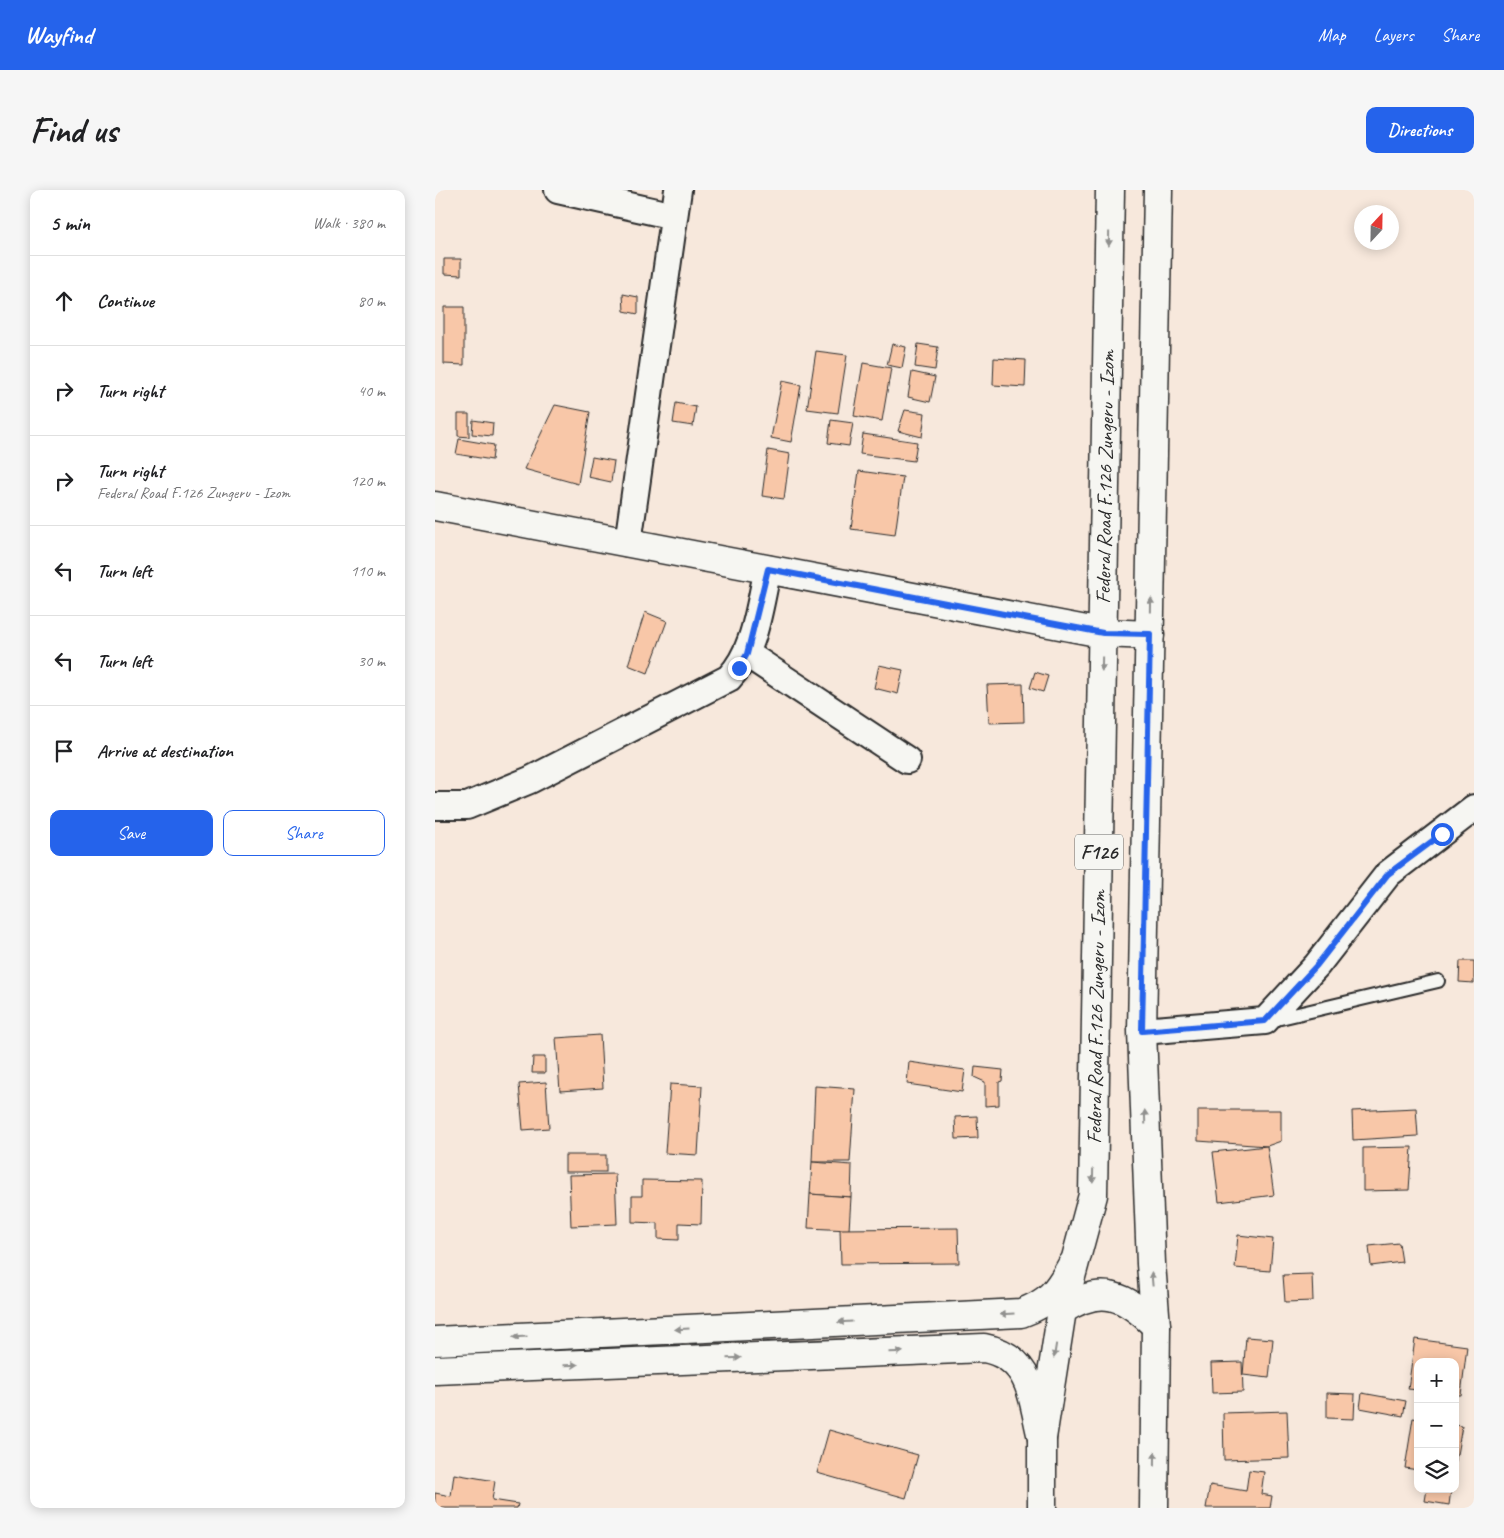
<!DOCTYPE html>
<meta charset="utf-8">
<style>
body{margin:0;font-family:Caveat,sans-serif;background:#f6f6f6;color:#202124}
.controls{position:absolute;right:15px;bottom:15px;display:grid;overflow:hidden;border-radius:10px;box-shadow:0 2px 12px #0003}
.controls button{width:45px;height:45px;display:grid;place-items:center;padding:0;border:0;border-bottom:1px solid #e0e0e0;background:#fff;color:#202124;font:25px sans-serif}
.compass{position:absolute;left:919px;top:15px;width:45px;height:45px;border-radius:50%;background:#fff;box-shadow:0 2px 12px #0003;rotate:22deg}
.stop{position:absolute;width:15px;height:15px;margin:-11px;border:4px solid #2563eb;border-radius:50%;background:#fff}
.stop.end{background:#2563eb;border-color:#fff;box-shadow:0 1px 5px #0008}
.list{margin:0;padding:0;list-style:none}
h2{display:flex;justify-content:space-between;align-items:center;height:65px;margin:0;padding:0 20px;font-size:21px}
h2 small{font-size:16px;font-weight:400;color:#757577}
.list li{display:grid;grid-template-columns:32px 1fr auto;gap:15px;align-items:center;box-sizing:border-box;height:90px;padding:0 20px;border-top:1px solid #e0e0e0}
.list b{display:block;font-size:19px;white-space:nowrap}
.list p{margin:0;font-size:16px;white-space:nowrap;color:#757577}
.list em{font-size:16px;font-style:normal;color:#757577}
.actions{display:flex;gap:10px;padding:15px 20px}
.actions a{flex:1;padding:11px 0;border:1px solid #2563eb;border-radius:10px;text-align:center;font-size:18px;color:#2563eb}
.actions .main{background:#2563eb;color:#fff}
.icon{flex:none;width:28px;height:28px;fill:none;stroke:currentColor;stroke-width:2;stroke-linecap:round;stroke-linejoin:round}
.map{position:relative;flex:none;width:1039px;height:1318px;overflow:hidden;border-radius:10px}
header{display:flex;align-items:center;gap:30px;box-sizing:border-box;height:70px;padding:0 25px;background:#2563eb;color:#fff}
header strong{font-size:24px}
nav{display:flex;gap:28px;margin-inline-start:auto;font-size:18px}
.intro{display:flex;align-items:center;justify-content:space-between;box-sizing:border-box;height:120px;padding:0 30px}
h1{margin:0;font-size:35px}
.button{padding:12px 22px;border-radius:10px;background:#2563eb;color:#fff;font-size:18px;font-weight:700}
main{display:flex;gap:30px;padding:0 30px}
aside{flex:1;background:#fff;border-radius:10px;box-shadow:0 2px 12px #0003}
.map>svg:first-child{display:block}
</style>
<header>
<strong>Wayfind</strong>
<nav><a>Map</a><a>Layers</a><a>Share</a></nav>
</header>
<div class="intro"><h1>Find us</h1><a class="button">Directions</a></div>
<main>
<aside>
<h2>5 min<small>Walk · 380 m</small></h2>
<ul class="list">
<li><svg class="icon" aria-label="ahead" viewBox="0 0 24 24"><path d="M12 20V5M6 11l6-6 6 6"/></svg><div><b>Continue</b></div><em>80 m</em></li>
<li><svg class="icon" aria-label="right" viewBox="0 0 24 24"><path d="M7 20v-9h11M14 6l5 5-5 5"/></svg><div><b>Turn right</b></div><em>40 m</em></li>
<li><svg class="icon" aria-label="right" viewBox="0 0 24 24"><path d="M7 20v-9h11M14 6l5 5-5 5"/></svg><div><b>Turn right</b><p>Federal Road F.126 Zungeru - Izom</p></div><em>120 m</em></li>
<li><svg class="icon" aria-label="left" viewBox="0 0 24 24"><path d="M17 20v-9H6M10 6l-5 5 5 5"/></svg><div><b>Turn left</b></div><em>110 m</em></li>
<li><svg class="icon" aria-label="left" viewBox="0 0 24 24"><path d="M17 20v-9H6M10 6l-5 5 5 5"/></svg><div><b>Turn left</b></div><em>30 m</em></li>
<li><svg class="icon" aria-label="arrive" viewBox="0 0 24 24"><path d="M6 21V4h12l-3 4 3 4H6"/></svg><div><b>Arrive at destination</b></div></li>
</ul>
<div class="actions"><a class="main">Save</a><a>Share</a></div>
</aside>
<div class="map">
<svg width="1039" height="1318" viewBox="0 0 1039 1318">
<rect width="100%" height="100%" fill="#f7e8dc"/>
<filter id="ink" filterUnits="userSpaceOnUse"><feTurbulence type="fractalNoise" baseFrequency=".02" numOctaves="2"/><feDisplacementMap in="SourceGraphic" scale="10" xChannelSelector="R" yChannelSelector="G"/><feConvolveMatrix kernelMatrix="1 2 1 2 8 2 1 2 1" color-interpolation-filters="sRGB"/></filter>
<g filter="url(#ink)">
<g fill="#f8c7a8" stroke="#2b2b2b">
<polygon points="9,69 26,69 26,85 9,84"/>
<polygon points="188,104 203,107 203,124 189,121"/>
<polygon points="9,117 29,117 29,175 9,174"/>
<polygon points="457,154 471,157 467,178 452,175"/>
<polygon points="483,154 503,157 500,180 480,177"/>
<polygon points="381,161 412,165 403,223 372,219"/>
<polygon points="559,168 591,170 590,197 558,195"/>
<polygon points="428,173 456,178 447,231 419,226"/>
<polygon points="477,182 500,187 495,212 473,207"/>
<polygon points="347,191 366,195 356,252 336,248"/>
<polygon points="241,213 261,217 258,236 238,233"/>
<polygon points="120,215 155,222 143,294 89,279"/>
<polygon points="470,220 490,223 487,247 463,241"/>
<polygon points="23,224 34,224 34,247 23,246"/>
<polygon points="38,230 58,233 57,246 37,244"/>
<polygon points="396,230 418,233 414,256 393,253"/>
<polygon points="428,244 482,252 479,271 425,264"/>
<polygon points="24,249 59,255 57,270 21,264"/>
<polygon points="333,260 355,264 349,309 327,306"/>
<polygon points="157,267 179,271 176,292 153,287"/>
<polygon points="424,281 468,287 460,345 416,339"/>
<polygon points="210,422 232,431 213,483 193,475"/>
<polygon points="444,475 468,480 463,504 439,498"/>
<polygon points="600,482 613,486 608,502 595,498"/>
<polygon points="588,494 589,532 554,533 552,495"/>
<polygon points="1025,771 1039,771 1039,793 1024,792"/>
<polygon points="165,845 168,898 125,901 121,848"/>
<polygon points="98,867 110,867 110,883 97,883"/>
<polygon points="474,872 530,880 527,902 472,894"/>
<polygon points="540,877 568,880 567,891 564,892 564,915 550,916 550,892 539,887"/>
<polygon points="111,892 114,938 88,940 84,894"/>
<polygon points="235,894 267,896 263,965 230,963"/>
<polygon points="380,896 420,899 415,972 377,972"/>
<polygon points="981,918 983,946 918,950 917,921"/>
<polygon points="763,920 846,920 846,951 832,956 763,951"/>
<polygon points="542,926 543,948 521,949 520,927"/>
<polygon points="832,956 839,1005 784,1012 778,962"/>
<polygon points="977,957 974,1000 928,1001 928,958"/>
<rect x="130" y="965" width="41" height="17"/>
<polygon points="377,972 417,975 416,1007 375,1004"/>
<polygon points="180,984 182,1034 136,1036 134,985"/>
<polygon points="207,990 267,991 266,1034 244,1033 244,1050 223,1049 223,1033 197,1032 197,1006 207,1006"/>
<polygon points="375,1004 416,1007 414,1040 373,1038"/>
<polygon points="523,1038 524,1073 406,1074 405,1039"/>
<polygon points="803,1045 838,1049 835,1081 800,1078"/>
<polygon points="964,1053 967,1072 936,1076 934,1056"/>
<polygon points="877,1084 878,1111 850,1112 848,1085"/>
<polygon points="811,1147 838,1149 834,1188 808,1185"/>
<polygon points="980,1149 1032,1156 1026,1205 1020,1205 1020,1172 983,1172 983,1200 973,1199"/>
<polygon points="807,1172 808,1202 777,1203 776,1173"/>
<polygon points="892,1203 920,1204 919,1229 892,1228"/>
<polygon points="927,1203 971,1211 968,1226 925,1218"/>
<polygon points="852,1221 854,1268 789,1270 788,1223"/>
<polygon points="978,1228 983,1229 983,1280 970,1278"/>
<polygon points="1020,1235 1027,1236 1020,1276"/>
<polygon points="394,1240 483,1265 471,1308 382,1283"/>
<polygon points="814,1280 829,1282 826,1304 837,1306 835,1318 771,1318 775,1295 811,1301"/>
<polygon points="19,1284 60,1291 57,1310 83,1314 82,1318 0,1318 0,1303 16,1306"/>
<polygon points="992,1299 1016,1299 1014,1315 990,1311"/>
</g>
<g fill="none" stroke-linecap="round" stroke-linejoin="round">
<defs>
<polyline id="lane" points="837,830 1003,791"/>
<g id="street">
<polyline points="123,0 239,26"/>
<polyline points="193,353 243,0"/>
<polyline points="312,464 472,570"/>
<path d="M0 616H32L95 590 294 488C321 460 324 416 333 379"/>
<polyline points="707,841 830,831 882,775 953,684 1039,618"/>
</g>
<g id="secondary">
<polyline points="0,316 667,443 715,445"/>
<path d="M0 1151 586 1123C614 1113 623 1101 637 1075"/>
<path d="M0 1180 549 1158C597 1167 597 1208 607 1248"/>
</g>
<g id="primary">
<path d="M627 1120C667 1094 690 1105 721 1136"/>
<polyline points="607,1318 607,1248 627,1120 658,1005 675,0"/>
<polyline points="719,1318 721,1136 716,1074 707,841 723,0"/>
</g>
</defs>
<use href="#lane" stroke="#2b2b2b" stroke-width="16"/>
<use href="#street" stroke="#2b2b2b" stroke-width="30"/>
<use href="#secondary" stroke="#2b2b2b" stroke-width="31"/>
<use href="#primary" stroke="#2b2b2b" stroke-width="31"/>
<use href="#lane" stroke="#f6f6f2" stroke-width="12"/>
<use href="#street" stroke="#f6f6f2" stroke-width="26"/>
<use href="#secondary" stroke="#f6f6f2" stroke-width="28"/>
<use href="#primary" stroke="#f6f6f2" stroke-width="28"/>
</g>
<defs><path id="oneway-solid" d="M-6-.8H1V-3.2L6.5 0L1 3.2V.8H-6Z" transform="scale(1.25)"/></defs>
<g fill="#90908e">
<use href="#oneway-solid" transform="translate(674 49) rotate(91)"/>
<use href="#oneway-solid" transform="translate(716 415) rotate(-89)"/>
<use href="#oneway-solid" transform="translate(667 474) rotate(91)"/>
<use href="#oneway-solid" transform="translate(710 927) rotate(-92)"/>
<use href="#oneway-solid" transform="translate(658 986) rotate(91)"/>
<use href="#oneway-solid" transform="translate(717 1089) rotate(-95)"/>
<use href="#oneway-solid" transform="translate(572 1124) rotate(177)"/>
<use href="#oneway-solid" transform="translate(410 1132) rotate(177)"/>
<use href="#oneway-solid" transform="translate(247 1139) rotate(177)"/>
<use href="#oneway-solid" transform="translate(85 1147) rotate(177)"/>
<use href="#oneway-solid" transform="translate(620 1161) rotate(99)"/>
<use href="#oneway-solid" transform="translate(461 1162) rotate(-2)"/>
<use href="#oneway-solid" transform="translate(299 1168) rotate(-2)"/>
<use href="#oneway-solid" transform="translate(136 1175) rotate(-2)"/>
<use href="#oneway-solid" transform="translate(720 1269) rotate(-89)"/>
</g>
</g>
<g fill="none" stroke-linecap="round" stroke-linejoin="round" filter="url(#ink)">
<polyline stroke="#2563eb" stroke-width="6" points="304,478 312,464 333,379 668,443 715,444 707,841 830,831 882,775 953,684 1007,644"/>
</g>
<g text-anchor="middle" dominant-baseline="central" stroke-width="4" stroke-linejoin="round" paint-order="stroke">
<rect fill="#f6f6f2" stroke="#686867" stroke-width="1" x="640" y="644.5" width="48" height="35" rx="4"/>
<g font-size="20" font-weight="bold" fill="#2b2b2b">
<text x="664" y="662">F126</text>
</g>
<g font-size="21" fill="#2b2b2b" stroke="#f6f6f2">
<text transform="translate(670 287) rotate(-89)">Federal Road F.126 Zungeru - Izom</text>
<text transform="translate(661 827) rotate(-89)">Federal Road F.126 Zungeru - Izom</text>
</g>
</g>
</svg>
<div class="controls">
<button>+</button>
<button>−</button>
<button><svg class="icon" aria-label="layers" viewBox="0 0 24 24"><path d="M12 4l9 5-9 5-9-5zM3 14l9 5 9-5"/></svg></button>
</div>
<svg class="compass" viewBox="-18 -18 36 36"><path d="M0-13l5 13h-10z" fill="#e53935"/><path d="M0 13l5-13h-10z" fill="#757577"/></svg>
<div class="stop" style="left:1007px;top:644px"></div>
<div class="stop end" style="left:304px;top:478px"></div>
</div>
</main>
